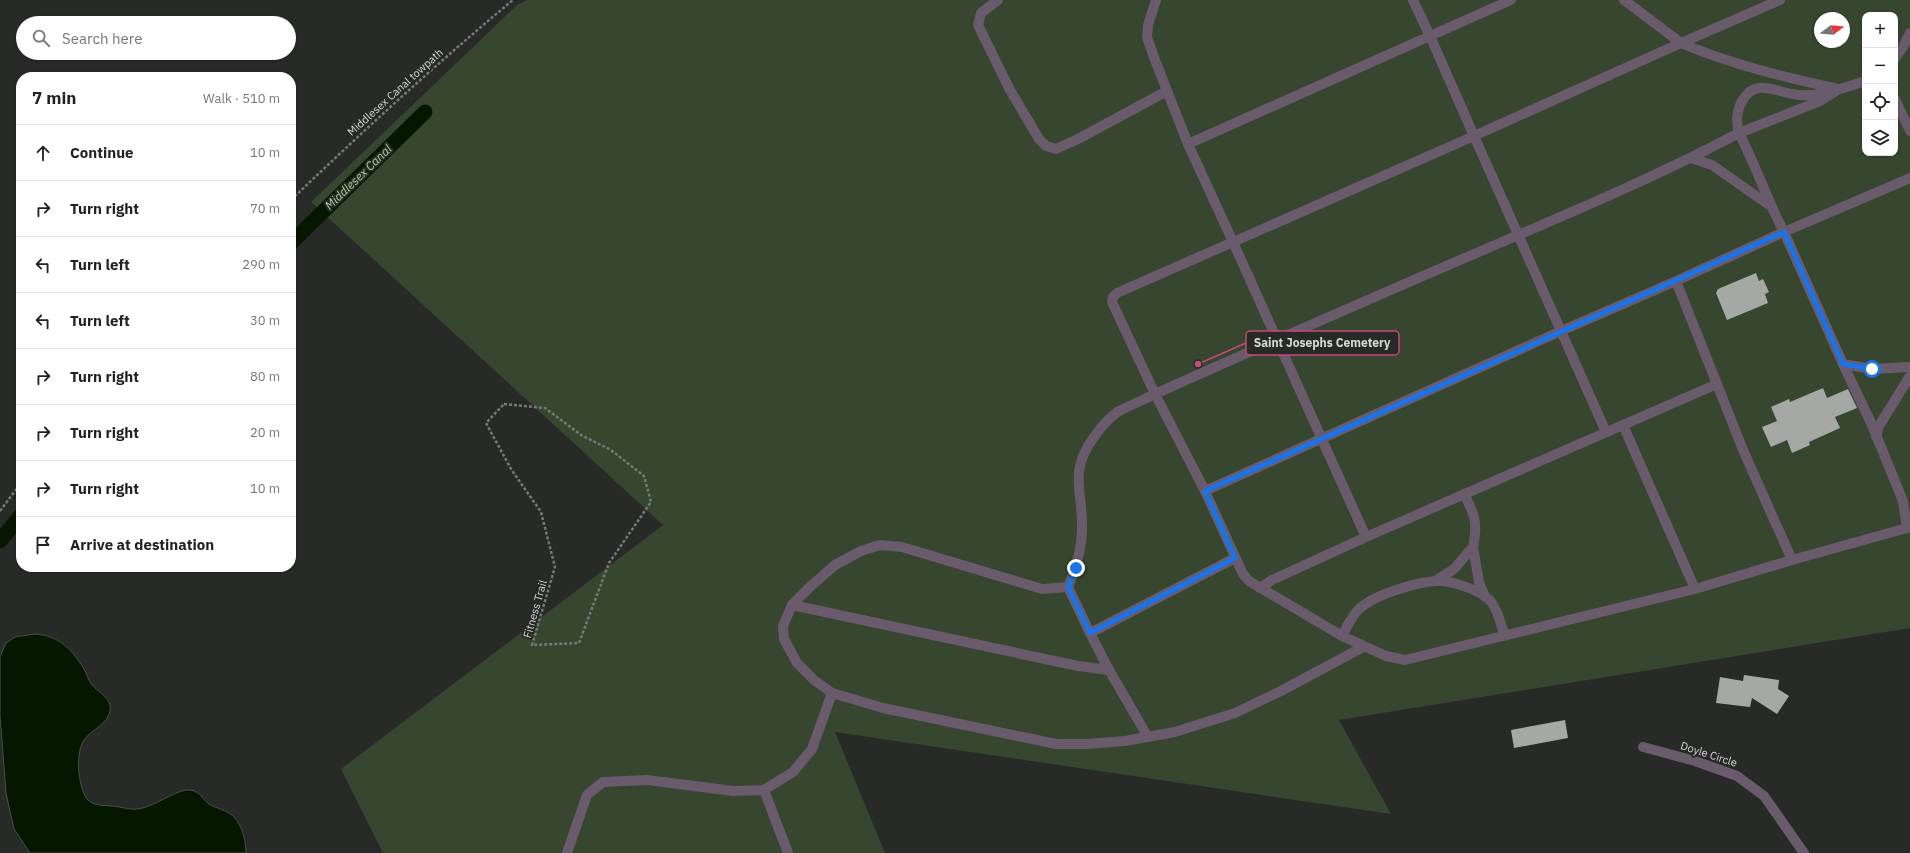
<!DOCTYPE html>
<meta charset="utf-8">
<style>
body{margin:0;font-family:"IBM Plex Sans",sans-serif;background:#f2f2f2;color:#202124}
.controls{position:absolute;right:12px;top:12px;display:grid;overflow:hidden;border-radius:8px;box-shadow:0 1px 3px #0004}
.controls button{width:36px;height:36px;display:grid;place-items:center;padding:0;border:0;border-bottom:1px solid #e0e0e0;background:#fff;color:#202124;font:20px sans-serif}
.compass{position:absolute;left:1814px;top:12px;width:36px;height:36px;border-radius:50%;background:#fff;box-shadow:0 1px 3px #0004;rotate:74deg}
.stop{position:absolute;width:12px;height:12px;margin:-9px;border:3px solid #1a73e8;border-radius:50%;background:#fff}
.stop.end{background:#1a73e8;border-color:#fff;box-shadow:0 1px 4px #0008}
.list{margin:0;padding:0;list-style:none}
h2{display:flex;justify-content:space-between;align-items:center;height:52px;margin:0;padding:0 16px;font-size:17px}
h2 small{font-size:13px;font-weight:400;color:#757577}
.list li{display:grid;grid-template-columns:26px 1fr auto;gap:12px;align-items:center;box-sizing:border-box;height:56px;padding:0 16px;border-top:1px solid #e0e0e0}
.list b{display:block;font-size:15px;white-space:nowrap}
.list em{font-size:13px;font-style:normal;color:#757577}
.icon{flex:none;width:22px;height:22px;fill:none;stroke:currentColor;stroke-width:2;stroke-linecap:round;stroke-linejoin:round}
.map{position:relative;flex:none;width:1910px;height:853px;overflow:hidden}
.search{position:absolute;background:#fff;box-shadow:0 1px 3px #0004;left:16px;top:16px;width:280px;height:44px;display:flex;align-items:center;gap:10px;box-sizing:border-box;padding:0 14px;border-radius:22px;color:#757577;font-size:15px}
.panel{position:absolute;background:#fff;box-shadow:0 1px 3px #0004;left:16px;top:72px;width:280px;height:500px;border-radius:16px}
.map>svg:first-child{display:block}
</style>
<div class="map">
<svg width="1910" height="853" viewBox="0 0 1910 853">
<rect width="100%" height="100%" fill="#282a28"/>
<path fill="#36462f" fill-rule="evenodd" d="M527 0H1910V628L1339 720 1391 814 835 732 885 853H383L341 769 663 525 311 202 517 5ZM1865 15H1895V153H1865ZM1820 18H1844V42H1820Z"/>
<path fill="#061700" stroke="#455140" d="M35 634C59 636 71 648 84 669 87 674 88 680 92 685 99 693 112 698 110 711 108 724 91 730 84 740 75 754 78 786 87 799 93 806 102 805 110 806 119 806 128 810 137 809 152 808 174 791 187 790 199 789 202 799 209 804 215 808 223 809 229 813 241 820 246 839 246 853H30L14 829 6 793 0 715V657L6 643 15 637Z"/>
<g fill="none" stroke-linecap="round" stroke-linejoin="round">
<g stroke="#061700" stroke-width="15">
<polyline points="291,243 425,112"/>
<polyline points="0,541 21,515"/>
</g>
</g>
<g fill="#a6a8a5">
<polygon points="1756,273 1759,281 1763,279 1769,292 1765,294 1768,303 1727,320 1716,293 1718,289"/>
<polygon points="1823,388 1827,398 1848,389 1857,408 1835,417 1840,428 1809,442 1810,445 1792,453 1787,440 1771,447 1762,427 1777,421 1771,407 1789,399 1790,402"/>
<polygon points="1744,675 1779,680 1778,689 1789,696 1777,714 1752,698 1750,707 1716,703 1720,677 1743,681"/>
<polygon points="1565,720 1568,738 1514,748 1511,730"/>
</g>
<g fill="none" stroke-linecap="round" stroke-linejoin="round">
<g stroke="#777876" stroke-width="2.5" stroke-dasharray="3 2" stroke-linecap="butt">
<path d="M291 200C363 131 436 64 513 0"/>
<polygon points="504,404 545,408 581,435 611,450 644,476 651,502 609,563 579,643 532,645 555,567 541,512 511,469 486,423"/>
<polyline points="0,511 21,483"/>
</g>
<g stroke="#695b6b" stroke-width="10">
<polyline points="998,0 981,13 978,25 1010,90 1039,139 1046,146 1056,149 1078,139 1167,91"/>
<polyline points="1156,0 1148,25 1147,37 1155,60 1188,144"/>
<path d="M1413 0 1430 36 1188 144 1233 242 1117 293 1113 297 1112 302 1155 394C1259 347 1363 302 1467 257 1558 218 1650 180 1739 133 1756 166 1767 200 1784 232L1910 178"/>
<polyline points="1511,0 1430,36 1474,136 1681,43 1624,0"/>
<path d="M1780 0 1681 43C1730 64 1782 77 1835 88"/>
<polyline points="1895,58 1903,47 1910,33"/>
<path d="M1839 89 1820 101 1739 133C1736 121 1736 113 1742 101 1756 76 1778 94 1799 95 1819 97 1847 87 1865 81"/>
<polyline points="1895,99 1910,131"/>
<polyline points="1691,158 1712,165 1769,205"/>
<polyline points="1676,281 1784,232 1843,364"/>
<polyline points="1606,432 1561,331 1676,281 1717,384"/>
<polyline points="1876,437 1879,426 1910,376"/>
<path d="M1205 491 1155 394C1143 400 1131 405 1119 411 1108 418 1101 427 1094 437 1068 472 1083 490 1082 528 1082 549 1076 568 1068 587L1042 589 902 547 880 545 861 551 835 565 811 586 792 605 783 626 784 639 797 663 814 680 832 693 883 708 1056 744H1087L1125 741 1175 732 1235 713 1281 691 1363 647"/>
<path d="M1464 494C1475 515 1478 524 1473 547"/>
<polyline points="1437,580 1454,569 1473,547 1479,582 1485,597"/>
<polyline points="1068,587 1090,633"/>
<polyline points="1260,588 1272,580 1366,537"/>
<polyline points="1695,589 1792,560"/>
<polyline points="792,605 1078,666 1109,670 1148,737"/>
<path d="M1504 634C1500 622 1497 605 1486 597 1476 589 1449 580 1437 581 1416 582 1373 595 1358 610 1351 617 1347 627 1342 636L1386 656 1405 660 1695 589 1623 425 1717 384 1743 450 1792 560 1907 528 1903 501 1872 425 1843 364 1872 369 1910 367"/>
<polyline points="1342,636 1249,581 1243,574 1205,491 1561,331 1474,136 1233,242 1366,537 1623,425"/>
<polyline points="1109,670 1090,633 1235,558"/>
<polyline points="1643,747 1695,761 1737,776 1764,796 1804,853"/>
<polyline points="764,790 788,853"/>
<polyline points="567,853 587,795 603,782 647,780 733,791 764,790 793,772 812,749 832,693"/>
</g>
</g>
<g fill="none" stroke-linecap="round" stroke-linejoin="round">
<polyline stroke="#1a73e8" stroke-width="5" points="1076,568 1068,587 1090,633 1235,558 1205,491 1784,232 1843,364 1872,369"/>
</g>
<g text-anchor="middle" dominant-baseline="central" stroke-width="4" stroke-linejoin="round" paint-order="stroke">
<g font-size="11" fill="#d7d8d6" stroke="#282a28">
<text transform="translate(395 92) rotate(-42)">Middlesex Canal towpath</text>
<text transform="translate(535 609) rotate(-74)">Fitness Trail</text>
<text transform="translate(1709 754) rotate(18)">Doyle Circle</text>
</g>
<g font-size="12" font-style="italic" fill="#a9d595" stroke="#282a28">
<text transform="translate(358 177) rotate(-44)">Middlesex Canal</text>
</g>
</g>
<path fill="none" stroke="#c7487a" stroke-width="1.5" d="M1198 364L1246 343"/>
<circle fill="#c7487a" stroke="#282a28" stroke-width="1.5" cx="1198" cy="364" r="4"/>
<rect fill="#282a28" stroke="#c7487a" stroke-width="1.5" x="1246" y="331" width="153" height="24" rx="4"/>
<g font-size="12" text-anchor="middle" font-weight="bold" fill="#d7d8d6">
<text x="1322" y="347">Saint Josephs Cemetery</text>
</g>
</svg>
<div class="controls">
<button>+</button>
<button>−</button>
<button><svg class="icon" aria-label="locate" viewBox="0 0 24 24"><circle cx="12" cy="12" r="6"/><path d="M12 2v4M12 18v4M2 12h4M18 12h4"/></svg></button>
<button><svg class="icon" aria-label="layers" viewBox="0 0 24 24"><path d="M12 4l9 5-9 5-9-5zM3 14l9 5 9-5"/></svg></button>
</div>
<svg class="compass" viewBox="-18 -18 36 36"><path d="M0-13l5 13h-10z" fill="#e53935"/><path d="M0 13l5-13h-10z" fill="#757577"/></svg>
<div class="stop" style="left:1872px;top:369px"></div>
<div class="stop end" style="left:1076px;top:568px"></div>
<div class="search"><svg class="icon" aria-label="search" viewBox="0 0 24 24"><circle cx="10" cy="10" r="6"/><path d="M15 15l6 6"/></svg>Search here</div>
<section class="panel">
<h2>7 min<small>Walk · 510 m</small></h2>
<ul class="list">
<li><svg class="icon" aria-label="ahead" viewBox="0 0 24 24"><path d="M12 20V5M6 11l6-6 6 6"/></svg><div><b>Continue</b></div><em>10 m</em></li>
<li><svg class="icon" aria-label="right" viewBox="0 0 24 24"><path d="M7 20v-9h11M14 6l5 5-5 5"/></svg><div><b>Turn right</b></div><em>70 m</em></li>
<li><svg class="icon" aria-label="left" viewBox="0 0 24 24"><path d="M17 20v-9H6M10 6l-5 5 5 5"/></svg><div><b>Turn left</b></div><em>290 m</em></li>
<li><svg class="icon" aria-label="left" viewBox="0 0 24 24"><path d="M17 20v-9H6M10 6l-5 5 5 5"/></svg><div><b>Turn left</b></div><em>30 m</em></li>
<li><svg class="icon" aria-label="right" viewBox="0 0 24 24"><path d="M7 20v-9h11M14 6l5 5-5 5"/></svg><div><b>Turn right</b></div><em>80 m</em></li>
<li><svg class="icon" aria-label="right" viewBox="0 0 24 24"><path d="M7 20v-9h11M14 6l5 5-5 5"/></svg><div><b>Turn right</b></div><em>20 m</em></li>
<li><svg class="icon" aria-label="right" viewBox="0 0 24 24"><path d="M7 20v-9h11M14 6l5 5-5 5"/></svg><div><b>Turn right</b></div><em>10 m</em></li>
<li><svg class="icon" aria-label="arrive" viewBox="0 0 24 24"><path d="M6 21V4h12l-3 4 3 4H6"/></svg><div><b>Arrive at destination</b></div></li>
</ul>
</section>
</div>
